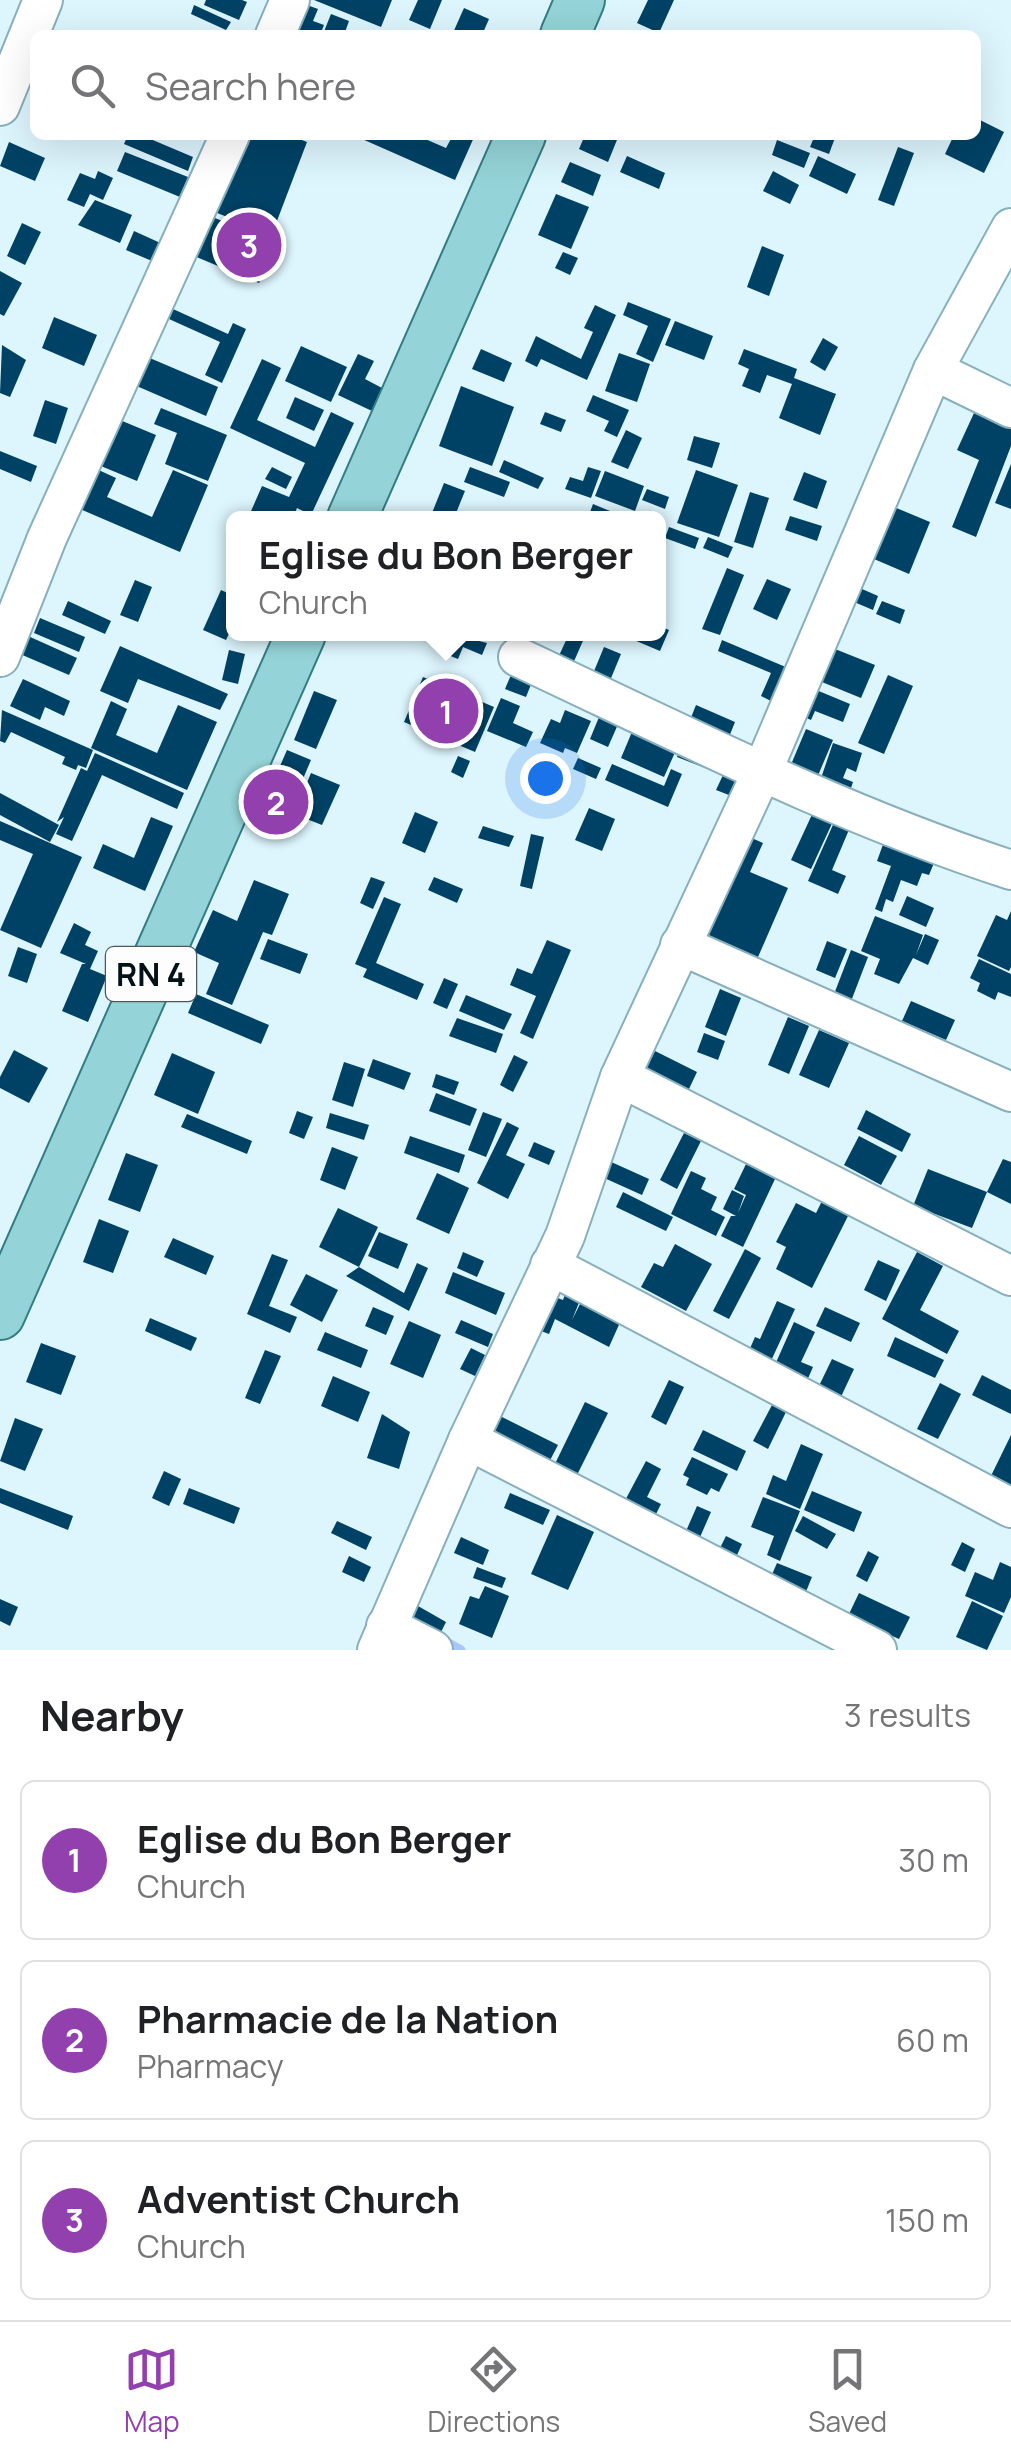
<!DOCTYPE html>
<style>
body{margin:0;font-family:Manrope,sans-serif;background:#f2f2f2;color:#202124}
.you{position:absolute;left:545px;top:778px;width:35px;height:35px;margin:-25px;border:8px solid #fff;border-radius:50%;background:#1a73e8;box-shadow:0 0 0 15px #1a73e833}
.badge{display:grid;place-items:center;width:65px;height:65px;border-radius:50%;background:#9240ae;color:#fff;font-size:32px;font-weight:700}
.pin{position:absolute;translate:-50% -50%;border:5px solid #fff;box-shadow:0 2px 10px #0006}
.popup{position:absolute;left:226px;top:511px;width:440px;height:130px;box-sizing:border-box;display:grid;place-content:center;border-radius:15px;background:#fff;filter:drop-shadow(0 2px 8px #0005);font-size:32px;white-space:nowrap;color:#757577}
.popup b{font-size:38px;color:#202124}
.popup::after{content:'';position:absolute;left:50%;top:100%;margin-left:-20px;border:20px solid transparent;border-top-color:#fff}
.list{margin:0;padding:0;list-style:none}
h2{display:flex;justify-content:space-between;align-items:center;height:130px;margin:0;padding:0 40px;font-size:42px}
h2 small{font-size:32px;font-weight:400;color:#757577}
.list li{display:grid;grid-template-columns:65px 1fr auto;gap:30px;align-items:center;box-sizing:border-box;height:160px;margin:0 20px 20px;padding:0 20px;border:2px solid #e0e0e0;border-radius:15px}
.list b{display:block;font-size:38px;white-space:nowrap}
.list p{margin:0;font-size:32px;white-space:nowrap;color:#757577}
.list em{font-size:32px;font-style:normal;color:#757577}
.icon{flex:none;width:55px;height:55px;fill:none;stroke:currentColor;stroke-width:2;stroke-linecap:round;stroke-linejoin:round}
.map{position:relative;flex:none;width:1011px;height:1650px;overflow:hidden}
.search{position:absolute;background:#fff;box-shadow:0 10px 40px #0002;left:30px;right:30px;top:30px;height:110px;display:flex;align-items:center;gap:25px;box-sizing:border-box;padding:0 35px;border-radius:15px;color:#757577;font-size:38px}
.sheet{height:670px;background:#fff}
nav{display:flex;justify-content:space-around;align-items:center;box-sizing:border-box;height:140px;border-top:2px solid #e0e0e0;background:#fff;font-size:28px;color:#757577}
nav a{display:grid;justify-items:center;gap:5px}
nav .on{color:#9240ae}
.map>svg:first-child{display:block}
</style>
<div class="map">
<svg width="1011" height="1650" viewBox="0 0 1011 1650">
<rect width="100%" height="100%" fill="#ddf5fd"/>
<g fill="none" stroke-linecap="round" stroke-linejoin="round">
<polyline stroke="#a6c7fc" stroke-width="9" points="443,1640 461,1650"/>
</g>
<g fill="#004265">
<polygon points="206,0 242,0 247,2 239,20 204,5"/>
<polygon points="314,0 392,0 381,27"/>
<polygon points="418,0 442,0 430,29 409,20"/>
<polygon points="648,0 674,0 659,33 637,23"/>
<polygon points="194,5 231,22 226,30 191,14"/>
<polygon points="307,5 318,9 313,21 324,25 320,35 286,35"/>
<polygon points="464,8 489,19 482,35 452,35"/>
<polygon points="331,14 349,21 344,35 323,34"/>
<polygon points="976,118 1004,132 984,173 945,154 954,135 976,135"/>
<polygon points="128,135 141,135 193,157 188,171 124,144"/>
<polygon points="247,135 289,135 307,142 272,234 217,213"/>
<polygon points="353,135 416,135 446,148 453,135 475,135 455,180"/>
<polygon points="585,135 619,135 608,162 579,149"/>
<polygon points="815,135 836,135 829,154 810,147"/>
<polygon points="777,140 810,153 804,168 772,155"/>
<polygon points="9,142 45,158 35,181 0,166"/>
<polygon points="898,147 914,153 894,206 878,200"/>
<polygon points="125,152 188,177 180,197 117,171"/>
<polygon points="627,156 665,173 659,189 620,172"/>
<polygon points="818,156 856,174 847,194 809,176"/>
<polygon points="570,162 601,175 593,196 561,182"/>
<polygon points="98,171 113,178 103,200 90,194 84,207 67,200 80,173 95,179"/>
<polygon points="773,171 799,185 790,204 763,191"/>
<polygon points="556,194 589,207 571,249 538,235"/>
<polygon points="95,200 132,215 120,243 78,225"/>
<polygon points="210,216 276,243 259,283 194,256"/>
<polygon points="22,223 41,232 25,265 7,256"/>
<polygon points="134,231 167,246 159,264 126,250"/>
<polygon points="762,246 784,255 769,296 747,287"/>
<polygon points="563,252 578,258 570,275 555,268"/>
<polygon points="0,271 22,283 4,316 0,314"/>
<polygon points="628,302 671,319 653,362 636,354 648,326 623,315"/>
<polygon points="595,305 616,315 587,380 541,359 537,367 525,361 536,336 581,359 593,332 584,328"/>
<polygon points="173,309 228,334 233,323 246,329 222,383 205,375 220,342 169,319"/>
<polygon points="54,317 97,335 84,366 42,348"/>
<polygon points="675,321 713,336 704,360 665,345"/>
<polygon points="823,338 838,347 825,371 810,362"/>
<polygon points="2,345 26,360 10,397 0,393"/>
<polygon points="301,346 347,367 331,402 285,381"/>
<polygon points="481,349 512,363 504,382 472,369"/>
<polygon points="744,349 797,369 794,378 836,394 820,435 779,418 792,384 767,375 760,393 742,386 749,369 738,364"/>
<polygon points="619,353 650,364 637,402 605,391"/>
<polygon points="358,354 374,361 365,379 382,388 372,411 338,395"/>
<polygon points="145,356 218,387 206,416 132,384"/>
<polygon points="262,359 281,368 257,420 315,447 331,412 354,423 311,515 297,508 293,518 248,518 262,486 289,497 305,463 230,428"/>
<polygon points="461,386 514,407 492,466 439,446"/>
<polygon points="593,395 629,410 617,437 604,431 609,421 586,411"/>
<polygon points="295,397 324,410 314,431 286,418"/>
<polygon points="45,400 68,408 56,444 33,436"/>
<polygon points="161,408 227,435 208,481 165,464 177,433 154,424"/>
<polygon points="545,412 566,420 561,432 540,424"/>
<polygon points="974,413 1011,429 1011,446 976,537 952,527 979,460 957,450"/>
<polygon points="115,418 156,435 137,481 96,464"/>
<polygon points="626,430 642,438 628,469 611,462"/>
<polygon points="694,436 720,443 712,468 687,460"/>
<polygon points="0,451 37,466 31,482 0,469"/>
<polygon points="504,460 544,478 538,489 499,472"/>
<polygon points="1011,464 1011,509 995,503"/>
<polygon points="90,466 116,478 107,497 152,517 173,470 208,485 180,552 73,506"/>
<polygon points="272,467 292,477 286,489 265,479"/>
<polygon points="470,467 510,482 504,497 464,482"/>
<polygon points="588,467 601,471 591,498 565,489 570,477 583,481"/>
<polygon points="696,470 738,485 719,537 677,523"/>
<polygon points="605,471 644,486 635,511 595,496"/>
<polygon points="804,472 827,481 817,509 793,500"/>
<polygon points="444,483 465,491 454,518 432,513"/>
<polygon points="647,489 669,497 665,509 642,500"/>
<polygon points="750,492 769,498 753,548 734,542"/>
<polygon points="882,502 930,522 909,574 860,553"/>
<polygon points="593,504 605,509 628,518 588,518"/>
<polygon points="790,516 822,526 817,541 785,530"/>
<polygon points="669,527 699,538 695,549 665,538"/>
<polygon points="708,537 733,547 728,558 703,548"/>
<polygon points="727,568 744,575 720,635 702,629"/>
<polygon points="767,579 791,589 777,620 753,609"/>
<polygon points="135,580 152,587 138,622 120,615"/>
<polygon points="853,585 878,596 873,610 847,599"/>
<polygon points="221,590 234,596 234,623 226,640 203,630"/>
<polygon points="68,601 111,621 105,634 62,615"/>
<polygon points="882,601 905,610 900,624 876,614"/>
<polygon points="40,618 85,637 79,652 34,633"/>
<polygon points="658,625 669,630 660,651 634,640 637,634 658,634"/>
<polygon points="452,634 487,643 482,655 463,647 458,659 443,653"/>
<polygon points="569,634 586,634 571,668 556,662"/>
<polygon points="28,636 77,658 69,675 20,654"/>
<polygon points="722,640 788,668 773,702 761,696 771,673 718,651"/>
<polygon points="120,646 228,694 220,710 138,679 128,703 100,691"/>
<polygon points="604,647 621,654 609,683 592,676"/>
<polygon points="830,647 875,665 861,698 817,680"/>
<polygon points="229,650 245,654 238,684 222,680"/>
<polygon points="514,668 534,677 526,697 505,689"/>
<polygon points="888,675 913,686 884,754 858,743"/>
<polygon points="423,677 494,707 475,752 404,722"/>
<polygon points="23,679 70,701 64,716 45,707 40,720 10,706"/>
<polygon points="809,687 850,704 843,722 815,711 811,720 797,714"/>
<polygon points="314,691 337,700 316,749 294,740"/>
<polygon points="501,698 520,706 513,723 533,732 526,747 487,731"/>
<polygon points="111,701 127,709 116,735 157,753 178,705 217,722 187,790 91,748"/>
<polygon points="604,705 623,713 608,747 590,739"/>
<polygon points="696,705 735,722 729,737 690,720"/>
<polygon points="2,710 93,750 86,768 78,765 76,770 62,764 65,757 11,732 5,743 0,741"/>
<polygon points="565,710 591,721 577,753 565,748 563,753 540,743 551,719 560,723"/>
<polygon points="637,720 681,739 664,777 621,758"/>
<polygon points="806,729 833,740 814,785 787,774"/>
<polygon points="685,739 747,764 734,797 716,790 723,775 677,757"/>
<polygon points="833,743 862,753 856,772 847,768 843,778 853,782 849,794 819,784"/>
<polygon points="287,750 311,760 284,823 260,812"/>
<polygon points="95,753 184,793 177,809 102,775 72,841 56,834 64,817 57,822 81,768 87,771"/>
<polygon points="458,756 470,761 463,778 451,772"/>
<polygon points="578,758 601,768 596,779 573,769"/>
<polygon points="612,764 664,786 671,769 682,774 668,807 605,780"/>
<polygon points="311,773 340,785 322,825 294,814"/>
<polygon points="0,793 59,825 50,842 0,815"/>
<polygon points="589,808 615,819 602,851 575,840"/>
<polygon points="815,808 835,817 811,869 791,860"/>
<polygon points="415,812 438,822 425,853 402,843"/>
<polygon points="151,817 173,826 145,891 93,868 103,844 134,858"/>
<polygon points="836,818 851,825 832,870 846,876 838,894 808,881"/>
<polygon points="0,821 82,857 41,948 0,930 33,854 0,840"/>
<polygon points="483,826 514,836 509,847 478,838"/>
<polygon points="738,832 763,843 750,872 788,888 755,964 692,936"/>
<polygon points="531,834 544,837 532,889 520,886"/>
<polygon points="885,839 936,858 929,875 922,873 917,886 901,880 893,902 886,899 882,912 875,909 891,866 877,861"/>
<polygon points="371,877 385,882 373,909 360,903"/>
<polygon points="434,877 463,889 457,903 428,890"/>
<polygon points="254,880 289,894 272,935 263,932 232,1005 206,994 219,963 194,952 213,910 237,921"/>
<polygon points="907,896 934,908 926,927 899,915"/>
<polygon points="384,897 401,904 376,963 424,984 417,1000 363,977 367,969 355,964"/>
<polygon points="1011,911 1011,967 1009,971 977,956 996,915 1007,920"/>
<polygon points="875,916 923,935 916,955 925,934 939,940 928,965 913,958 899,984 874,974 880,959 861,951"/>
<polygon points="74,923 91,932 85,945 98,951 90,969 107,976 88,1022 62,1011 82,964 86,964 60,953"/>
<polygon points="268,939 308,954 300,974 260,959"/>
<polygon points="547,940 571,950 533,1039 520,1033 536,996 510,985 517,968 532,974"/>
<polygon points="827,941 847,949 835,978 816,970"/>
<polygon points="18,947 37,954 27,983 8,976"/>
<polygon points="851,950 868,957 848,1009 831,1002"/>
<polygon points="979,959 1011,974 1011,997 998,992 995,1000 977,991 980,983 970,978"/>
<polygon points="444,978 458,984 447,1009 433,1003"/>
<polygon points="720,989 741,998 726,1036 705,1027"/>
<polygon points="196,994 269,1025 261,1044 188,1013"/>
<polygon points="466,995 512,1014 504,1030 459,1011"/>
<polygon points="911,1001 955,1020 946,1040 902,1021"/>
<polygon points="788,1017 809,1026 789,1074 768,1065"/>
<polygon points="457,1018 503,1034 496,1053 449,1036"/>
<polygon points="819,1030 849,1043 829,1088 799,1075"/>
<polygon points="704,1033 725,1041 718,1060 697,1052"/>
<polygon points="14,1050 48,1068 29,1103 0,1088 0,1077"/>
<polygon points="655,1051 697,1072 688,1091 645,1070"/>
<polygon points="172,1053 215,1072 198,1114 154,1095"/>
<polygon points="514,1055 528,1062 513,1092 500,1085"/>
<polygon points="373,1059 411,1073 404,1090 367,1076"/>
<polygon points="344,1062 365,1069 353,1107 332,1100"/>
<polygon points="436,1074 459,1082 454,1095 432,1087"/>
<polygon points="436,1093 477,1109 470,1126 429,1111"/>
<polygon points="866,1110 911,1134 902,1152 857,1129"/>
<polygon points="297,1111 313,1117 304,1139 289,1133"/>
<polygon points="483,1112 502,1119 486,1157 468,1150"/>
<polygon points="330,1113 369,1125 364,1140 326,1128"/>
<polygon points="187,1114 252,1141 247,1154 181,1127"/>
<polygon points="507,1122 519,1128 506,1155 525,1164 508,1199 477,1183"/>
<polygon points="684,1133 701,1141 677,1189 660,1180"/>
<polygon points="410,1136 465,1155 459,1173 404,1153"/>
<polygon points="859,1136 897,1156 881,1185 844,1165"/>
<polygon points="534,1142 555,1151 549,1165 528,1156"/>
<polygon points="332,1147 358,1157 345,1190 320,1180"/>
<polygon points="126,1153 158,1165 140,1212 108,1200"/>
<polygon points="1003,1159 1011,1162 1011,1204 987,1192"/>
<polygon points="609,1161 649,1179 642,1195 602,1177"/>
<polygon points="746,1164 775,1179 743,1247 721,1236 731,1216 736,1216 723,1209 732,1190 744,1196 738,1213 746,1195 734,1189"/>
<polygon points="928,1169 987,1192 972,1228 935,1214 933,1219 911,1211"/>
<polygon points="691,1171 706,1178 701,1189 717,1197 711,1210 725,1217 716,1236 671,1214"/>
<polygon points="437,1173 469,1188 449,1234 416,1219"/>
<polygon points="623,1192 673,1217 666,1231 616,1207"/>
<polygon points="823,1199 850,1212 812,1288 776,1269 786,1247 776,1242 796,1203 816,1213"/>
<polygon points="338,1208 378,1227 359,1267 319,1247"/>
<polygon points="99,1219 129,1231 113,1273 83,1262"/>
<polygon points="379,1232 408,1244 398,1269 368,1256"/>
<polygon points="173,1238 214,1256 206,1275 164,1257"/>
<polygon points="675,1244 712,1264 686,1311 641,1287 654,1263 663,1267"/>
<polygon points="745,1249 761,1258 729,1319 713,1311"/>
<polygon points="463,1252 484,1261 477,1277 457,1268"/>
<polygon points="917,1252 943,1266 920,1310 959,1331 947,1354 882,1319"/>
<polygon points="272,1254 288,1260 269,1306 297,1317 290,1333 247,1314"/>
<polygon points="878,1260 900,1270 886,1301 864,1290"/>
<polygon points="417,1263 428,1268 409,1311 346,1276 359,1267 404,1293"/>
<polygon points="453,1272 505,1293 496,1315 445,1293"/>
<polygon points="306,1274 338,1290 322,1322 290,1305"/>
<polygon points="567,1289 582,1295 572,1320 582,1300 622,1318 609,1347 555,1319 549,1334 528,1326 542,1292 563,1300"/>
<polygon points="777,1301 795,1309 770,1363 748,1353 755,1337 760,1339"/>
<polygon points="373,1307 394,1316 386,1335 365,1326"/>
<polygon points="825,1307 860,1323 851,1342 816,1326"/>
<polygon points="150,1318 197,1338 191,1351 145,1331"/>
<polygon points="461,1320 493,1334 488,1347 455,1333"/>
<polygon points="409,1321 441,1335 423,1378 390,1364"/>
<polygon points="794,1322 815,1332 801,1362 813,1367 806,1383 774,1367"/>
<polygon points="325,1332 368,1350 361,1368 317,1350"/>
<polygon points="895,1337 944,1360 935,1378 887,1356"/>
<polygon points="41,1343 76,1356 61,1395 26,1382"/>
<polygon points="471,1348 485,1355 475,1376 460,1369"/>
<polygon points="265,1350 281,1356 260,1404 245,1398"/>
<polygon points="832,1359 854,1369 839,1401 817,1390"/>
<polygon points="982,1375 1011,1390 1011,1414 972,1395"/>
<polygon points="333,1376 370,1392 358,1422 321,1406"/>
<polygon points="669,1380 684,1387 666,1425 651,1417"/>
<polygon points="940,1383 961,1394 938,1439 917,1429"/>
<polygon points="585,1402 608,1413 574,1481 552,1470"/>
<polygon points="772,1405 786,1412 768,1449 753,1441"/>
<polygon points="490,1411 558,1445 546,1468 479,1434"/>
<polygon points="382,1414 410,1432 399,1469 367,1458"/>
<polygon points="15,1418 43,1429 25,1471 0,1461"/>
<polygon points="703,1430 746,1451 737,1471 693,1450"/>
<polygon points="1011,1435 1011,1493 988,1482"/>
<polygon points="801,1444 823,1454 800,1509 766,1494 773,1475 786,1481"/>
<polygon points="692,1457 728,1474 719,1492 711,1488 707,1495 686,1485 689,1478 683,1475"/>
<polygon points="646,1461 661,1469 647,1497 661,1504 650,1526 620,1510"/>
<polygon points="164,1471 181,1479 169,1506 152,1498"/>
<polygon points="0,1488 73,1516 68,1530 0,1503"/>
<polygon points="189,1488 240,1508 234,1524 183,1504"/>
<polygon points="812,1491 862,1512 854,1532 804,1510"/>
<polygon points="510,1493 550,1510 543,1525 504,1508"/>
<polygon points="763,1497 800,1511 780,1561 767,1555 774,1536 751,1527"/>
<polygon points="697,1506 711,1512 697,1544 683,1538"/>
<polygon points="557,1515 594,1532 568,1590 531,1574"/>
<polygon points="803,1516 836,1534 827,1549 795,1531"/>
<polygon points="337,1521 372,1537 366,1550 331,1533"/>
<polygon points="726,1536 742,1544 733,1564 716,1556"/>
<polygon points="461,1537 489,1550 483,1565 454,1553"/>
<polygon points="962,1542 975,1549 965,1572 951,1565"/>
<polygon points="868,1551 879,1557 867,1582 856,1576"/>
<polygon points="349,1556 371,1567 364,1582 342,1572"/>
<polygon points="1000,1562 1011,1567 1011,1597 1004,1613 965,1596 975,1572 993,1580"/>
<polygon points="777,1563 812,1577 805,1594 770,1579"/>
<polygon points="477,1567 506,1578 502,1588 473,1578"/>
<polygon points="485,1586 509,1596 492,1638 459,1624 470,1596 479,1599"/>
<polygon points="859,1593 910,1617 899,1639 848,1616"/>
<polygon points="0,1599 18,1607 10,1626 0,1621"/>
<polygon points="972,1601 1003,1616 987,1650 956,1637"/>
<polygon points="411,1602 446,1622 437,1640 401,1620"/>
</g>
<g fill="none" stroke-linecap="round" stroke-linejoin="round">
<defs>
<g id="minor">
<polyline points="275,35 290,0"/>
<polyline points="0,106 43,0"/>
<polyline points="933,370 1011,408"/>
<polyline points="0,657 47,538 230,135"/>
<path d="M518 657C680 733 841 815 1011 870"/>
<polyline points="680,945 1011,1092"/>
<polyline points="620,1077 1011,1276"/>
<polyline points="550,1265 1011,1508"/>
<polyline points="468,1440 877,1650"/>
<polyline points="386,1626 433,1650"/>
<polyline points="377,1650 468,1440 565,1236 620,1077 762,772 933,370 1011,228"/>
</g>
<g id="major">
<polyline points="565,35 580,0"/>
<polyline points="352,518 521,135"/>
<polyline points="0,1315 301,634"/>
</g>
</defs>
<use href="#minor" stroke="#88afbc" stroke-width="42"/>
<use href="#major" stroke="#337c83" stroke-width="52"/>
<use href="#minor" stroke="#fff" stroke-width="38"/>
<use href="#major" stroke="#94d3d7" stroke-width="48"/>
</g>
<g text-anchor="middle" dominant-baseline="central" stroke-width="10" stroke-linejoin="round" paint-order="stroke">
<rect fill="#fdfdfd" stroke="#4f585b" stroke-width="2.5" x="106" y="947" width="90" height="54" rx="8"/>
<g font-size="32" font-weight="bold" fill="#041116">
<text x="151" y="974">RN 4</text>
</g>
</g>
</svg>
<div class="you"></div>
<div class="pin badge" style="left:446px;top:711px">1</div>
<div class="popup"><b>Eglise du Bon Berger</b>Church</div>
<div class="pin badge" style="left:276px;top:802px">2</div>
<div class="pin badge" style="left:249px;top:245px">3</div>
<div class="search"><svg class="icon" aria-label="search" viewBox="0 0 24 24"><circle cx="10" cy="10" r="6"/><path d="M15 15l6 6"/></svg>Search here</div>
</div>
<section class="sheet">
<h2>Nearby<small>3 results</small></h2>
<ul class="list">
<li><span class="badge">1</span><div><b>Eglise du Bon Berger</b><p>Church</p></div><em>30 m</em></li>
<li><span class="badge">2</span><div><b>Pharmacie de la Nation</b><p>Pharmacy</p></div><em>60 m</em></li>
<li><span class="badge">3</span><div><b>Adventist Church</b><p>Church</p></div><em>150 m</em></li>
</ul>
</section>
<nav>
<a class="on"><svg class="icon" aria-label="map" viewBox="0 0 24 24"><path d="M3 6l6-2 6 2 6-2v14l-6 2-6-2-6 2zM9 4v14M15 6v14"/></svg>Map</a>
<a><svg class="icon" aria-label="directions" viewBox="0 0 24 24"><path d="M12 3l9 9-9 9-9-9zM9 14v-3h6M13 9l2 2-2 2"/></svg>Directions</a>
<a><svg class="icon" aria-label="saved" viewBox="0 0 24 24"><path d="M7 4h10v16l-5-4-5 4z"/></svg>Saved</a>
</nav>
